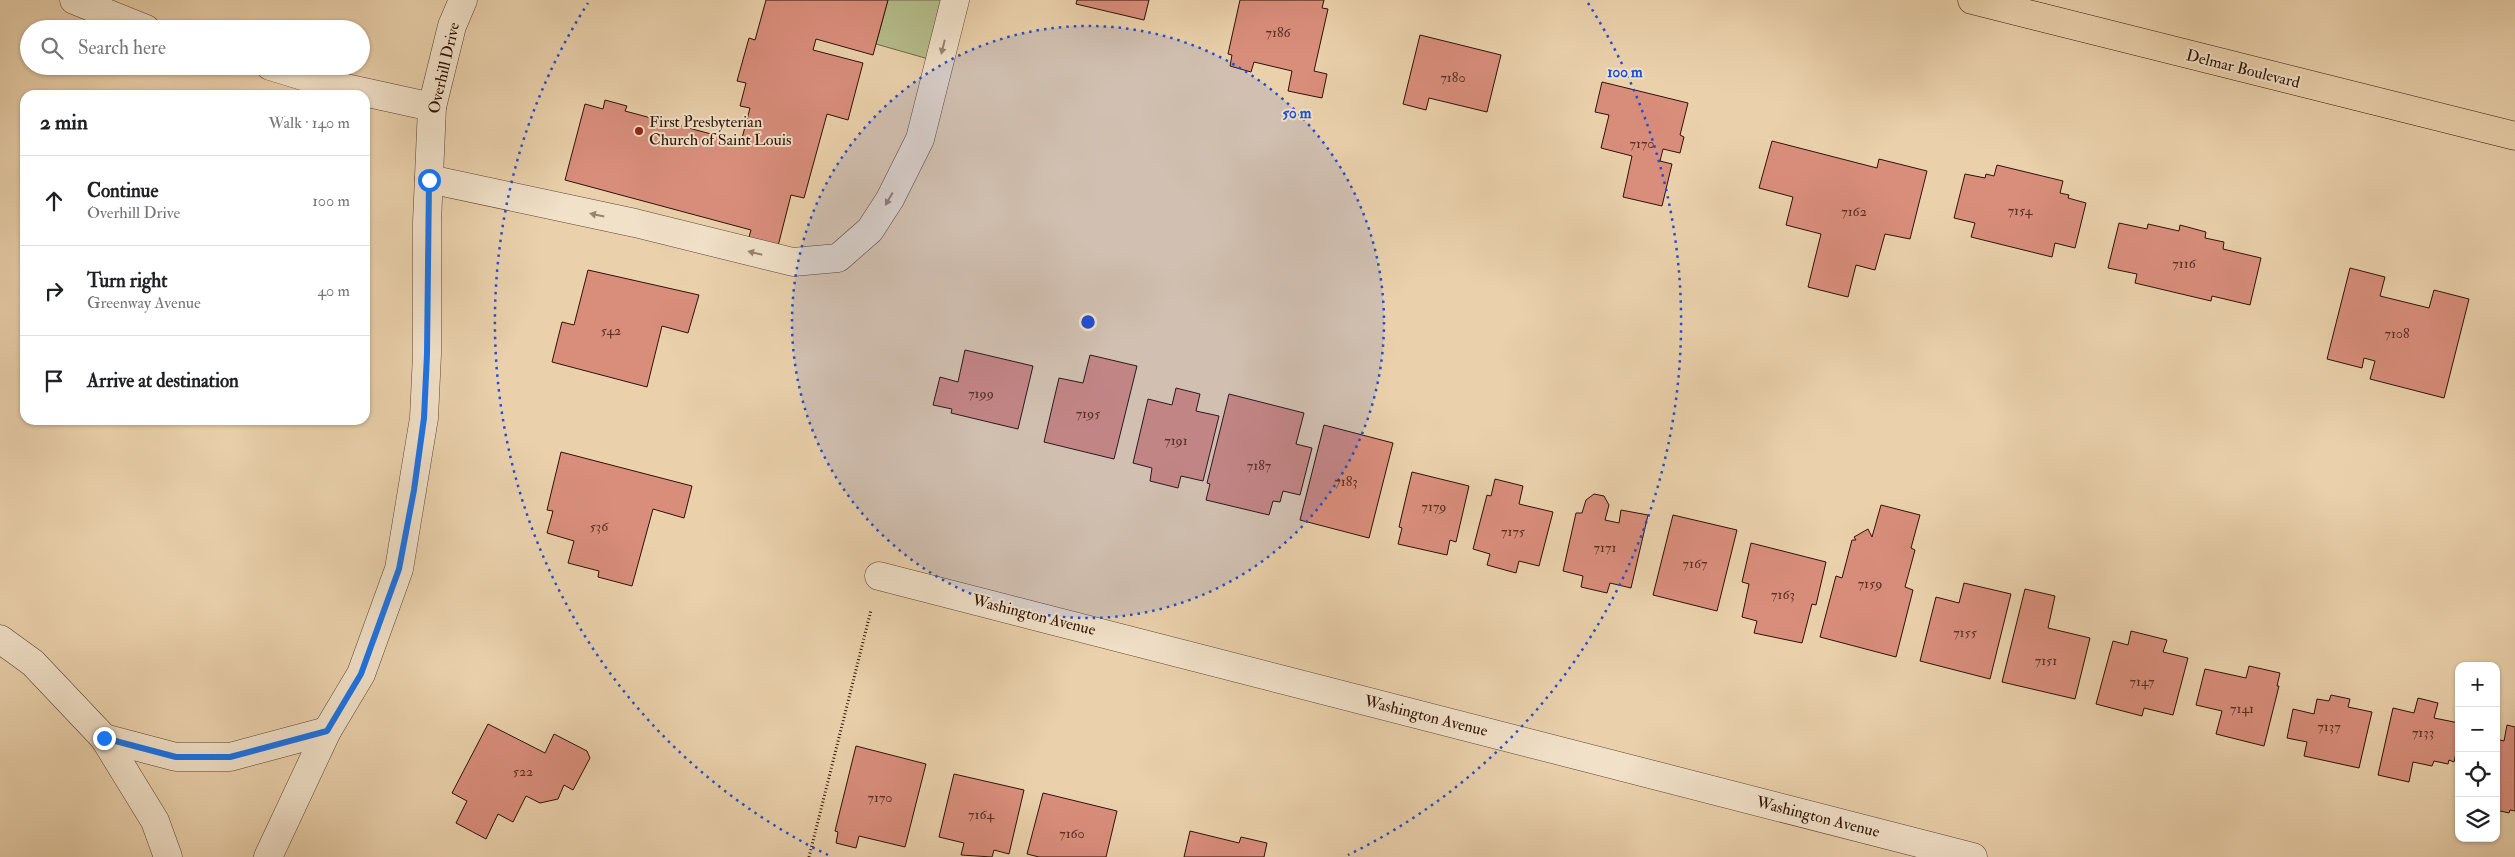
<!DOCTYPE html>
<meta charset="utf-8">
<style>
body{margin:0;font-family:"IM FELL Double Pica",serif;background:#f6f6f6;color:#202124}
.controls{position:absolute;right:15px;bottom:15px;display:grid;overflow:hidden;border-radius:10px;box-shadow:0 1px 4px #0004}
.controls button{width:45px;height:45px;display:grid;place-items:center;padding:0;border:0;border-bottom:1px solid #e0e0e0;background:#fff;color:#202124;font:25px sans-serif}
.stop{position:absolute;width:15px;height:15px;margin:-11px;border:4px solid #1a73e8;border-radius:50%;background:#fff}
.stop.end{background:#1a73e8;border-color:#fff;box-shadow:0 1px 5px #0008}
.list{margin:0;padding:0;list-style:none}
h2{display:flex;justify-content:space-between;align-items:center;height:65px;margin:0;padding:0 20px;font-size:21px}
h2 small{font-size:16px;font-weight:400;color:#757577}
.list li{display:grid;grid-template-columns:32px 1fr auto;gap:15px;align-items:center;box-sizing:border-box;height:90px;padding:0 20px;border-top:1px solid #e0e0e0}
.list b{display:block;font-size:19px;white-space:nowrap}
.list p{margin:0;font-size:16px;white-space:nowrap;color:#757577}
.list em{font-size:16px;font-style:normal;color:#757577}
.icon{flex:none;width:28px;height:28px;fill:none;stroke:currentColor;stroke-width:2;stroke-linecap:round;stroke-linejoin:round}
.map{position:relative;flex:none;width:2515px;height:857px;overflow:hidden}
.search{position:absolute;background:#fff;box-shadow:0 1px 4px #0004;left:20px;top:20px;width:350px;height:55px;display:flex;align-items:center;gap:12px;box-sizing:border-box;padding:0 18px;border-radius:28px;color:#757577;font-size:19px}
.panel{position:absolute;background:#fff;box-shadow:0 1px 4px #0004;left:20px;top:90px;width:350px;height:335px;border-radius:15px}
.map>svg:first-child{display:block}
</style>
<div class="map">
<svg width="2515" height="857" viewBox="0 0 2515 857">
<rect width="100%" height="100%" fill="#ead1ac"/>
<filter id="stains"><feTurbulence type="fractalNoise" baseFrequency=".004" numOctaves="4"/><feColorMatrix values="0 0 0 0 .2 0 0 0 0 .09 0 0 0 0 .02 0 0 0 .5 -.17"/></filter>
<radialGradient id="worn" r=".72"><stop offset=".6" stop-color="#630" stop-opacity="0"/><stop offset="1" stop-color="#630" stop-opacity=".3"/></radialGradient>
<polygon fill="#b5bc8b" stroke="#726648" points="888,0 956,0 939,62 876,44"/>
<g fill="#d98e7c" stroke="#2e1105">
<polygon points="766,0 888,0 873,55 816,39 813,50 863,63 848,120 827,114 804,198 791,195 778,246 749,237 751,230 565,180 585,104 603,109 605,100 627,106 625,111 741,142 750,108 740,106 746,83 737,81 749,38 755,40"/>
<polygon points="1077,0 1149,0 1144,20 1076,4"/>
<polygon points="1240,0 1324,0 1322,8 1328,9 1314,71 1327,74 1322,98 1288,91 1292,71 1254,62 1251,72 1230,66 1232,55 1228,54"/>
<polygon points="1420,35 1501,55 1487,112 1429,98 1426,110 1403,104"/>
<polygon points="1602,82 1688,103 1680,135 1684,137 1680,153 1663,149 1660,161 1672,164 1662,206 1623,197 1632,156 1601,148 1609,115 1595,112"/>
<polygon points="1772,141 1877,168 1879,159 1927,171 1910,239 1885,234 1875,270 1856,265 1848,297 1808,287 1821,234 1786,225 1793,197 1759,188"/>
<polygon points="1997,165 2063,181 2060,193 2069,195 2068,198 2086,203 2075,248 2055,243 2052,257 1971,237 1975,223 1954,218 1965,174 1985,178 1986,174 1994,176"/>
<polygon points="2119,223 2147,229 2148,224 2179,231 2180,225 2206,232 2205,238 2224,242 2223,249 2261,258 2250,305 2212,296 2211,301 2135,283 2137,274 2108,268"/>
<polygon points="2350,268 2385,277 2380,296 2429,308 2434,290 2469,299 2444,398 2370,379 2375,361 2364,358 2362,368 2327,359"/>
<polygon points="588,270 699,295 688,333 662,326 647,387 552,362 562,322 574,325"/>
<polygon points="965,350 1033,366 1018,429 951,413 952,409 933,405 940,377 958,382"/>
<polygon points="1090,355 1137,366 1114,459 1044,442 1059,378 1083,383"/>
<polygon points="1176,388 1200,394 1196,411 1219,416 1203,481 1181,476 1178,488 1150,481 1152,468 1133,463 1148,399 1172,405"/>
<polygon points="1229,394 1304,413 1296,444 1312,448 1300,495 1283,491 1280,502 1273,501 1269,515 1206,500 1210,484 1207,483"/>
<polygon points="1324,425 1393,443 1369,538 1300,520"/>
<polygon points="561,452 692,486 684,518 653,509 632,586 598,577 599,571 568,563 574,541 547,533 553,511 547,510"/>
<polygon points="1412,472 1469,486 1456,542 1450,540 1447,555 1398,544 1402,528 1399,527"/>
<polygon points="1495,479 1523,486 1519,504 1553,512 1539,566 1519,561 1516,573 1487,565 1490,554 1473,549 1487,495 1491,496"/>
<polygon points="1594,494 1604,496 1609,505 1605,520 1619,523 1621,510 1648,515 1631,588 1610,583 1607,593 1581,587 1583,576 1563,571 1576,513 1582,513 1586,500"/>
<polygon points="1881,505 1920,515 1911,548 1915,550 1905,587 1913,590 1896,657 1820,637 1836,576 1842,578 1852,540 1856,540 1854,537 1868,529 1872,537"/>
<polygon points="1673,515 1737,530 1717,611 1653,595"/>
<polygon points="1751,543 1826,562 1816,605 1812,604 1802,643 1754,633 1757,621 1742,617 1749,584 1742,582"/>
<polygon points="1964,583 2011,594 1990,679 1920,661 1936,597 1959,603"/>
<polygon points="2025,589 2055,596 2048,628 2090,638 2075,699 2002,682"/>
<polygon points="2131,631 2167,640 2163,652 2188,658 2173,715 2144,708 2142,716 2096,704 2113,641 2128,645"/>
<polygon points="2249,666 2280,673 2277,686 2279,686 2264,746 2216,734 2222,711 2196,705 2205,669 2246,678"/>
<polygon points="2331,695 2350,699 2348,707 2372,712 2359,768 2304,756 2307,742 2287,738 2293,709 2314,714 2317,699 2329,701"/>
<polygon points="2418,698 2438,703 2434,718 2459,723 2459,740 2454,762 2449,760 2448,764 2434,761 2432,766 2413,762 2409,782 2378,775 2393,708 2414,713"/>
<polygon points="488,724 545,753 554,734 587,751 590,758 573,790 564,785 558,799 540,803 526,796 513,822 498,814 486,839 456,823 467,801 452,793"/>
<polygon points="2507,725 2515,727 2515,811 2510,810 2509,813 2496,810 2496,739 2504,741"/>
<polygon points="856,746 926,764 905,847 859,836 856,848 836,843 838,832 835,831"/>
<polygon points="954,774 1024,790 1009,854 994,850 992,857 961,855 964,843 939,837"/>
<polygon points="1043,793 1117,811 1106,857 1039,857 1027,854"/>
<polygon points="1190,831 1239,843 1241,837 1267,843 1264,857 1184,857"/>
</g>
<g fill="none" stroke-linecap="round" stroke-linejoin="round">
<defs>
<g id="minor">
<polyline points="74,0 146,29"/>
<polyline points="270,66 332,85 432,107"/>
<polyline points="429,179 635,223 793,262 838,258 870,230 890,199 920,139 955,0"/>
<polyline points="879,576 1973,857"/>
<polyline points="0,639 33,663 104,738 176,757 230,757 327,731"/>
<polyline points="104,738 155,821 168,857"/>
<polyline points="268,857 327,731 361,674 399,569 424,418 427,354 427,222 432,107 452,26 463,0"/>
</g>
<polyline id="major" points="1972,0 2515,136"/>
</defs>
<use href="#minor" stroke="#5d412f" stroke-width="29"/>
<use href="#major" stroke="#2e1105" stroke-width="29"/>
<polyline stroke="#2e1105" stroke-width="3" stroke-dasharray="1 2.5" stroke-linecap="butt" points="809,857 871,610"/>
<use href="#minor" stroke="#f1e1c9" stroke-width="28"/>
<use href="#major" stroke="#ead1ac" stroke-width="28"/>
</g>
<defs><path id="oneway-solid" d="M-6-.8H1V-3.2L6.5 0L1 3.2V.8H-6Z" transform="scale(1.25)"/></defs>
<g fill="#998371">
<use href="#oneway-solid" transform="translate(943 47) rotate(104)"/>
<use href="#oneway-solid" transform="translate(889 199) rotate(120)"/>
<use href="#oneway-solid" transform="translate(597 215) rotate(-168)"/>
<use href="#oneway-solid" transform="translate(755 253) rotate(-166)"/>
</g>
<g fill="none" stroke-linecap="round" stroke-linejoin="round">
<polyline stroke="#1a73e8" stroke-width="6" points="104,738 176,757 230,757 327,731 361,674 399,569 414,490 424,418 427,354 429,180"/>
</g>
<circle cx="1088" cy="322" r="296" fill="#1d4ed8" fill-opacity=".12"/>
<g fill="none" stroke="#1d4ed8" stroke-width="2.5" stroke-dasharray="2.5 5">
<circle cx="1088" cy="322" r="296"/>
<path d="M828 855A593 593 0 0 1 588 3M1588 3A593 593 0 0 1 1348 855"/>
</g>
<circle fill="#8f2418" stroke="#f1e1c9" stroke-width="2" cx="639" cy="131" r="5"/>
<g text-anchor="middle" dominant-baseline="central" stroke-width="4" stroke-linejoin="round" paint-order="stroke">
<g font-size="14" fill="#593023">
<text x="1278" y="32">7186</text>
<text x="1453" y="77">7180</text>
<text x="1642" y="143">7170</text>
<text x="2020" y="210">7154</text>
<text x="1854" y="211">7162</text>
<text x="2184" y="263">7116</text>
<text x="611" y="330">542</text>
<text x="2397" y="333">7108</text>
<text x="981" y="393">7199</text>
<text x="1088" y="413">7195</text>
<text x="1176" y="440">7191</text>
<text x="1259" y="465">7187</text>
<text x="1346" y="481">7183</text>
<text x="1434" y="506">7179</text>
<text x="599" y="526">536</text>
<text x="1513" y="531">7175</text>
<text x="1605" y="547">7171</text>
<text x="1695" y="563">7167</text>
<text x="1870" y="583">7159</text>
<text x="1783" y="594">7163</text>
<text x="1965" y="632">7155</text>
<text x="2046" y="660">7151</text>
<text x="2142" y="681">7147</text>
<text x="2242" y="708">7141</text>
<text x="2329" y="726">7137</text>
<text x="2423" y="732">7133</text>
<text x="523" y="771">522</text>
<text x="880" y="797">7170</text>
<text x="981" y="814">7164</text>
<text x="1072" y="833">7160</text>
</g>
<g font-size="16" fill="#2e1105" stroke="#f1e1c9">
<text transform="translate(444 68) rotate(-77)">Overhill Drive</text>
<text transform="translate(2243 69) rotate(14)">Delmar Boulevard</text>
<text transform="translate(1034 615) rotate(14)">Washington Avenue</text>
<text transform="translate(1426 716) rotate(14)">Washington Avenue</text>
<text transform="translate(1818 817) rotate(14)">Washington Avenue</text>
</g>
<g font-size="16" fill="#2e1105" stroke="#f1e1c9" text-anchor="start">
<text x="649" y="122">First Presbyterian<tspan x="649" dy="18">Church of Saint Louis</tspan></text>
</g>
</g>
<circle cx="1088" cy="322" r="8" fill="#1d4ed8" stroke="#f1e1c9" stroke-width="2.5"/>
<g font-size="15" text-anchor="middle" font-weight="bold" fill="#1d4ed8" stroke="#f1e1c9" stroke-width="4" stroke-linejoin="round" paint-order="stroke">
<text x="1625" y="77">100 m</text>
<text x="1297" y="118">50 m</text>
</g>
<rect width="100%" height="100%" filter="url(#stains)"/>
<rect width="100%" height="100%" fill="url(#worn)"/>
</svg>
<div class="controls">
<button>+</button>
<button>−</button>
<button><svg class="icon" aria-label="locate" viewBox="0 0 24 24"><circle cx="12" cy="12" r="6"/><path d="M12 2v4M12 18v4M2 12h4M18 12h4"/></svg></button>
<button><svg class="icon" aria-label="layers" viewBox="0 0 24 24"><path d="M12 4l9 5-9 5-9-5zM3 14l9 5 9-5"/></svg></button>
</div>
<div class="stop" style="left:429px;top:180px"></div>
<div class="stop end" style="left:104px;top:738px"></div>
<div class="search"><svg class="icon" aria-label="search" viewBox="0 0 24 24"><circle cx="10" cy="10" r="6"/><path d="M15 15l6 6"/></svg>Search here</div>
<section class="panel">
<h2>2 min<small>Walk · 140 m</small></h2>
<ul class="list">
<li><svg class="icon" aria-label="ahead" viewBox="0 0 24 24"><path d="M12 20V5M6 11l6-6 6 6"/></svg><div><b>Continue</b><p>Overhill Drive</p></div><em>100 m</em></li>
<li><svg class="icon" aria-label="right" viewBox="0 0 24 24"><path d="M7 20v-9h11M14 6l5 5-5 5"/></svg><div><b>Turn right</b><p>Greenway Avenue</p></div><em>40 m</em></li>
<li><svg class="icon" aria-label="arrive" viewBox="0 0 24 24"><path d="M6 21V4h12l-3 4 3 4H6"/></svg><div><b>Arrive at destination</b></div></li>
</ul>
</section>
</div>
